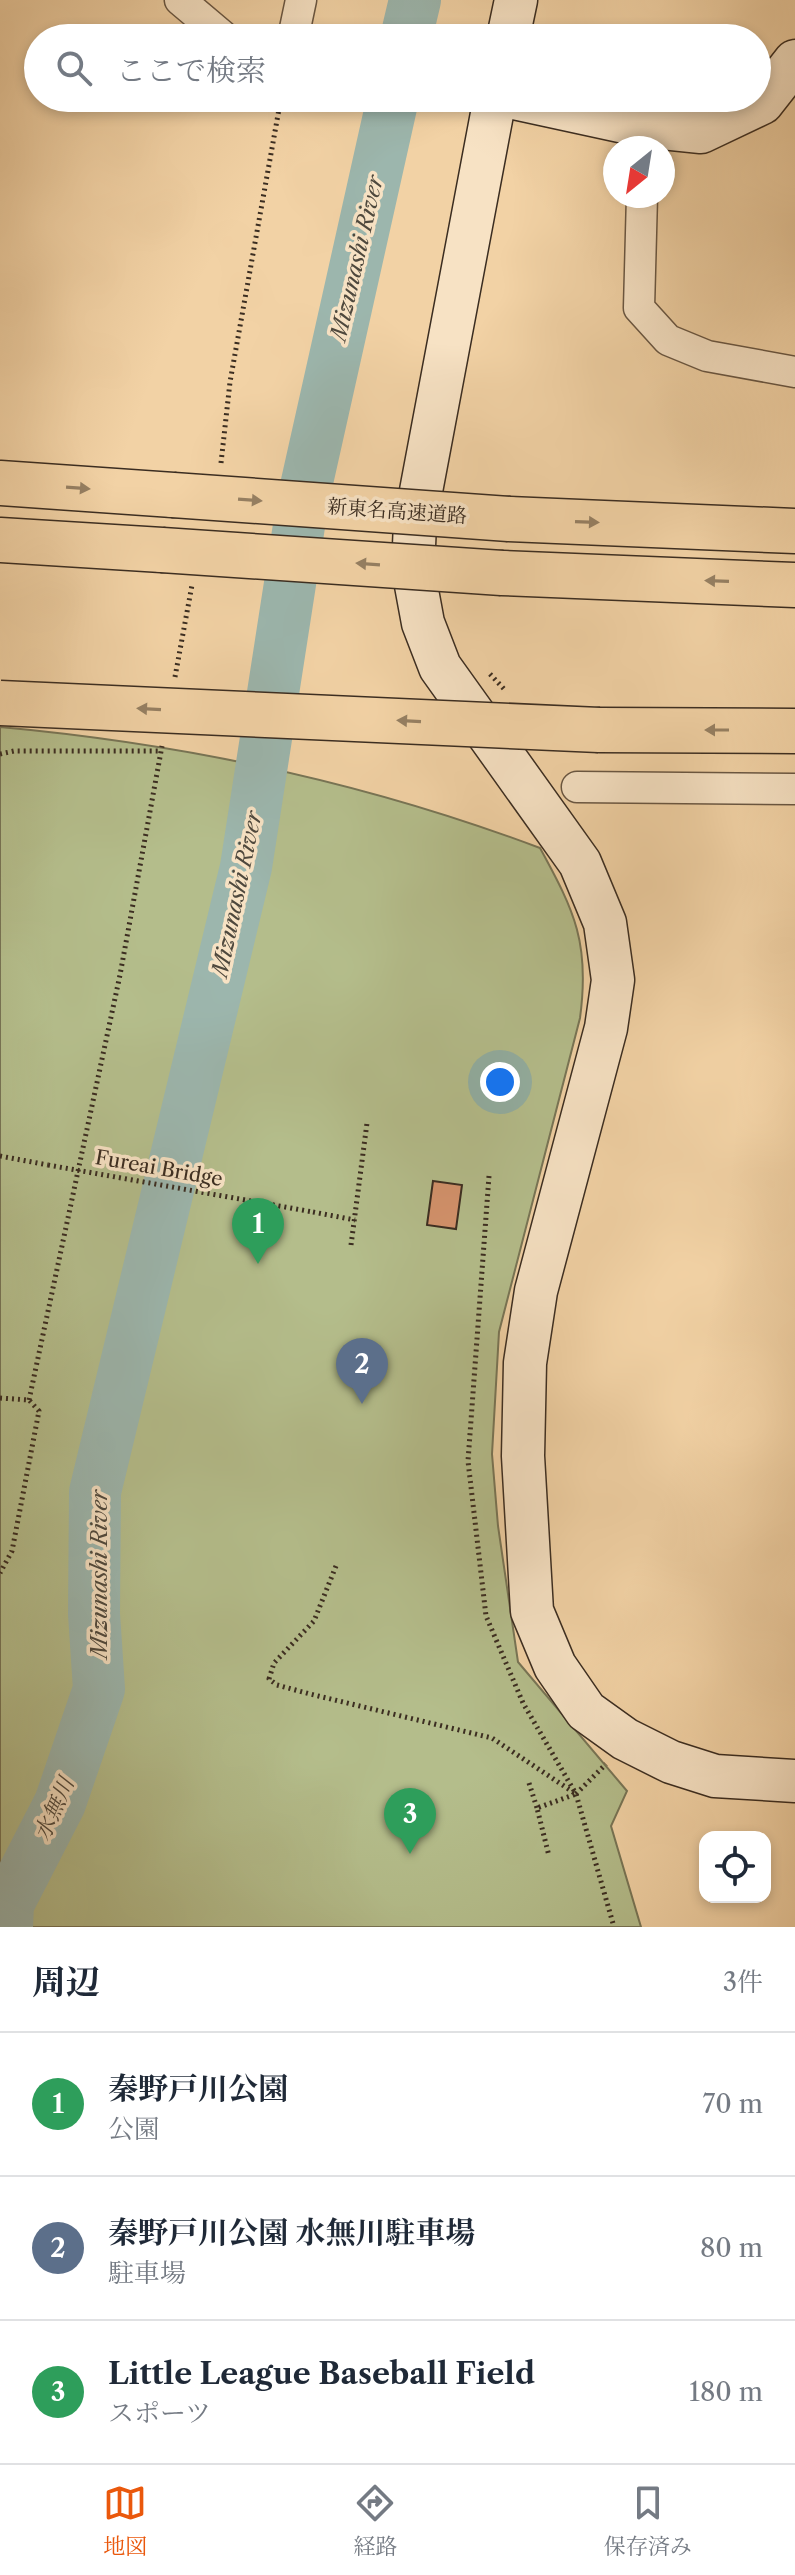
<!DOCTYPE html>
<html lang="ja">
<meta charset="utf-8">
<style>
body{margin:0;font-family:"Libre Caslon Text","Noto Serif JP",serif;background:#f6f6f7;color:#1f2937}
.controls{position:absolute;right:24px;bottom:24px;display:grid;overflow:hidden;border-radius:16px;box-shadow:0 4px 12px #0003}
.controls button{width:72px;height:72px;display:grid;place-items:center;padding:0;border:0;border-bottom:2px solid #e0e1e3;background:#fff;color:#1f2937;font:40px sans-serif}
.compass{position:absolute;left:603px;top:136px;width:72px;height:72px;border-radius:50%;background:#fff;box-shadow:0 4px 12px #0003;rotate:210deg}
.you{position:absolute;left:500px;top:1082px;width:28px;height:28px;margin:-20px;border:6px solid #fff;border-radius:50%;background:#1a73e8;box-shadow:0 0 0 12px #1a73e833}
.badge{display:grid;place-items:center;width:52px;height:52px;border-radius:50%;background:#ea580c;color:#fff;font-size:26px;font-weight:700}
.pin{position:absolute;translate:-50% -66px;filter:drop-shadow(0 2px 4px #0008)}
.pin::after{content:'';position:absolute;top:42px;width:28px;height:24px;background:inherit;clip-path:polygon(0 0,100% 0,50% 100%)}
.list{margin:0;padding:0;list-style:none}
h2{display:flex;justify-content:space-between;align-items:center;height:104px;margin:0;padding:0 32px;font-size:34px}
h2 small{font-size:26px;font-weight:400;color:#747a83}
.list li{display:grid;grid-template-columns:52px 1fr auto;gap:24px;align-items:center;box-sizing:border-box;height:144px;padding:0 32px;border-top:2px solid #e0e1e3}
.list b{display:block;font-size:30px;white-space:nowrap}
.list p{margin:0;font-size:26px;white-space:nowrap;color:#747a83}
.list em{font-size:26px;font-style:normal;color:#747a83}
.icon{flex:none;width:44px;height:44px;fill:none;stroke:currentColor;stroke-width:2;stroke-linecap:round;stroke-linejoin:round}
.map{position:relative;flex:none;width:795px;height:1927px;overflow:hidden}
.search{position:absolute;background:#fff;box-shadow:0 4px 12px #0003;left:24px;right:24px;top:24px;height:88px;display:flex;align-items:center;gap:20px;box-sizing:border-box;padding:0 28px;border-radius:44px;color:#747a83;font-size:30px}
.sheet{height:536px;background:#fff}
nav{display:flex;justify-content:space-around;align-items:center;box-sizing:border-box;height:112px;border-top:2px solid #e0e1e3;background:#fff;font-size:22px;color:#747a83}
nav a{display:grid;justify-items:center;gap:4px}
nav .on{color:#ea580c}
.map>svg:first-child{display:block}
</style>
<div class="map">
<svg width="795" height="1927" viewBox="0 0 795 1927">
<rect width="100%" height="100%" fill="#f2d2a5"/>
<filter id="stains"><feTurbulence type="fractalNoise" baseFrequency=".0025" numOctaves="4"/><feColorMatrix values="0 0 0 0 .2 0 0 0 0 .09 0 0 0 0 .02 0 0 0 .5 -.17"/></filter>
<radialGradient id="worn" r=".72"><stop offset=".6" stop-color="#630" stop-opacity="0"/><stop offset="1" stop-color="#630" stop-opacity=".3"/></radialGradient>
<path fill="#b4bd8b" stroke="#787556" stroke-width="2" d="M0 727C186 744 365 782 540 848 575 912 590 944 580 1018L499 1332 492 1454 498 1526 518 1662 627 1791 611 1826 641 1927H0Z"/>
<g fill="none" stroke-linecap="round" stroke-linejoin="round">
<g stroke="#9cb6ad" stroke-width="52">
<polyline points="406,38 415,0"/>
<polyline points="7,1927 8,1904 60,1803 99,1689 94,1614 95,1492 246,867 303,500 393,98"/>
</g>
</g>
<polygon fill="#d5936d" stroke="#3b2d21" stroke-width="2" points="433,1181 462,1185 456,1229 427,1225"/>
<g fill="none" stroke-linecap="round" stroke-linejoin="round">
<defs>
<g id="street">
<polyline points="180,0 225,38"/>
<polyline points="293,38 301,0"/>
<polyline points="642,196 639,308 668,340 707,356 795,372"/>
<polyline points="577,787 795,789"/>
</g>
<g id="secondary">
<polyline points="508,38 516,0"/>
<polyline points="495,98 415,523 413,569 423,623 440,667 580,863 605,923 613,980 606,1028 536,1291 525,1363 523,1456 532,1611 555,1666 586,1711 625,1739 671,1762 715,1776 795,1781"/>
<polyline points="514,98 643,126 701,132 762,103 795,61"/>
</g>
<g id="highway">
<polyline points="0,483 173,495"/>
<polyline points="509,519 795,531"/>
<polyline points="0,540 162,550"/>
<polyline points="502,573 795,585"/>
<polyline points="599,730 795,731"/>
</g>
</defs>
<use href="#street" stroke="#695642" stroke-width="33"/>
<use href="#secondary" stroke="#3b2d21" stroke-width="45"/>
<use href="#highway" stroke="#3b2d21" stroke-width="47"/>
<g stroke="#3b2d21" stroke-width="5" stroke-dasharray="2 4" stroke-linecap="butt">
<polyline points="221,463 230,382 281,98"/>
<polyline points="490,674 505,690"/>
<polyline points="175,677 192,585"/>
<polyline points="0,754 14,751 161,751"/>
<polyline points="0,1156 48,1165"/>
<polyline points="489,1176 468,1461 486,1616 523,1703 576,1794 614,1927"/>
<polyline points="313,1212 355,1220"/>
<polyline points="351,1245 367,1123"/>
<polyline points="0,1398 29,1400 39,1411 12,1551 0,1573"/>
<polyline points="29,1400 120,975 162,746"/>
<polyline points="336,1566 314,1621 274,1663 269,1679 277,1685 310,1694 492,1738 576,1794 537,1808 549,1856"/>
<polyline points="529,1783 537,1808"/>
<polyline points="576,1794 606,1764"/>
</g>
<use href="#street" stroke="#f7e2c4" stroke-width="30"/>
<use href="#secondary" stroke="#f7e2c4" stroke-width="42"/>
<use href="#highway" stroke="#f2d2a5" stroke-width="44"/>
<defs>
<g id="highway-bridge">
<polyline points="173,495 509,519"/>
<polyline points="162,550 502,573"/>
<polyline points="0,703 599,730"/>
</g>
</defs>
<use href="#highway-bridge" stroke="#3b2d21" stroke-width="47" stroke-linecap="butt"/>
<polyline stroke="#3b2d21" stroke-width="5" stroke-dasharray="2 4" stroke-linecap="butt" points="48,1165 313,1212"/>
<use href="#highway-bridge" stroke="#f2d2a5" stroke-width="44"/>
</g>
<defs><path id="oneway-solid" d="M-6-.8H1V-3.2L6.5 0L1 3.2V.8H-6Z" transform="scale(2)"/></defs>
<g fill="#968063">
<use href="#oneway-solid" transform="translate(78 488) rotate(4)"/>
<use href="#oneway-solid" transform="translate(250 500) rotate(4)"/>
<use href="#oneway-solid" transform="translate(587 522) rotate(2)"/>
<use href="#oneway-solid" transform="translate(368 564) rotate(-176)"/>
<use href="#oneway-solid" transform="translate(717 581) rotate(-178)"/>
<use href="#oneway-solid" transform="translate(149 709) rotate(-177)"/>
<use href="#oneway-solid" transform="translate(409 721) rotate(-177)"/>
<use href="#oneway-solid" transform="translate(717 730) rotate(-180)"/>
</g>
<g text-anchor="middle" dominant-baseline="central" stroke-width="7" stroke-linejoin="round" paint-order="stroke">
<g font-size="20" fill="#3b2d21" stroke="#f7e2c4">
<text transform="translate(397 511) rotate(4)">新東名高速道路</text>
<text transform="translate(159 1168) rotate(10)">Fureai Bridge</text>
</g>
<g font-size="22" font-style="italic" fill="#4e483d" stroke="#f7e2c4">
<text transform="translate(357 258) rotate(-77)">Mizunashi River</text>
<text transform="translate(237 894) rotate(-78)">Mizunashi River</text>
<text transform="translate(99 1574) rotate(-90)">Mizunashi River</text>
<text transform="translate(54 1809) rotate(-66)">水無川</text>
</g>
</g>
<rect width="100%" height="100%" filter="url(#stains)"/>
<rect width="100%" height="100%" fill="url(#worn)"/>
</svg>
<div class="controls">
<button><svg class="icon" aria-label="locate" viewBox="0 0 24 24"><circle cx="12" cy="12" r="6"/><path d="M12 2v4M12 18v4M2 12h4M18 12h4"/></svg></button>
</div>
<svg class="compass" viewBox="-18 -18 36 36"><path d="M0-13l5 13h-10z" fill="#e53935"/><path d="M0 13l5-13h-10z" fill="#747a83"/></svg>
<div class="you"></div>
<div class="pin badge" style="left:258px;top:1264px;background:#2e9e5b">1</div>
<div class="pin badge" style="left:362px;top:1404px;background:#5c6f8a">2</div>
<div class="pin badge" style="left:410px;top:1854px;background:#2e9e5b">3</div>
<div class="search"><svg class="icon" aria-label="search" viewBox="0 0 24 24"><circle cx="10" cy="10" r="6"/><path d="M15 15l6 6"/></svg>ここで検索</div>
</div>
<section class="sheet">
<h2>周辺<small>3件</small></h2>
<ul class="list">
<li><span class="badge" style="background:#2e9e5b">1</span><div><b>秦野戸川公園</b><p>公園</p></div><em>70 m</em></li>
<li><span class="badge" style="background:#5c6f8a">2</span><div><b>秦野戸川公園 水無川駐車場</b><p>駐車場</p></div><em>80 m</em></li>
<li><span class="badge" style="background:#2e9e5b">3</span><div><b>Little League Baseball Field</b><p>スポーツ</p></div><em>180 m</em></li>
</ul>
</section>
<nav>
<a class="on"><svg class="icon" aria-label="map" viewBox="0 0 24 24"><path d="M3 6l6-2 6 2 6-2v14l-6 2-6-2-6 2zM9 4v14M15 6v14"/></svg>地図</a>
<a><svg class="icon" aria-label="directions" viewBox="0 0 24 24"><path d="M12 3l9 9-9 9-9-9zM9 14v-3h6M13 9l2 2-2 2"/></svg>経路</a>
<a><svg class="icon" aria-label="saved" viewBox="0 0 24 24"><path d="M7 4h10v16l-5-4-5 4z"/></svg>保存済み</a>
</nav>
